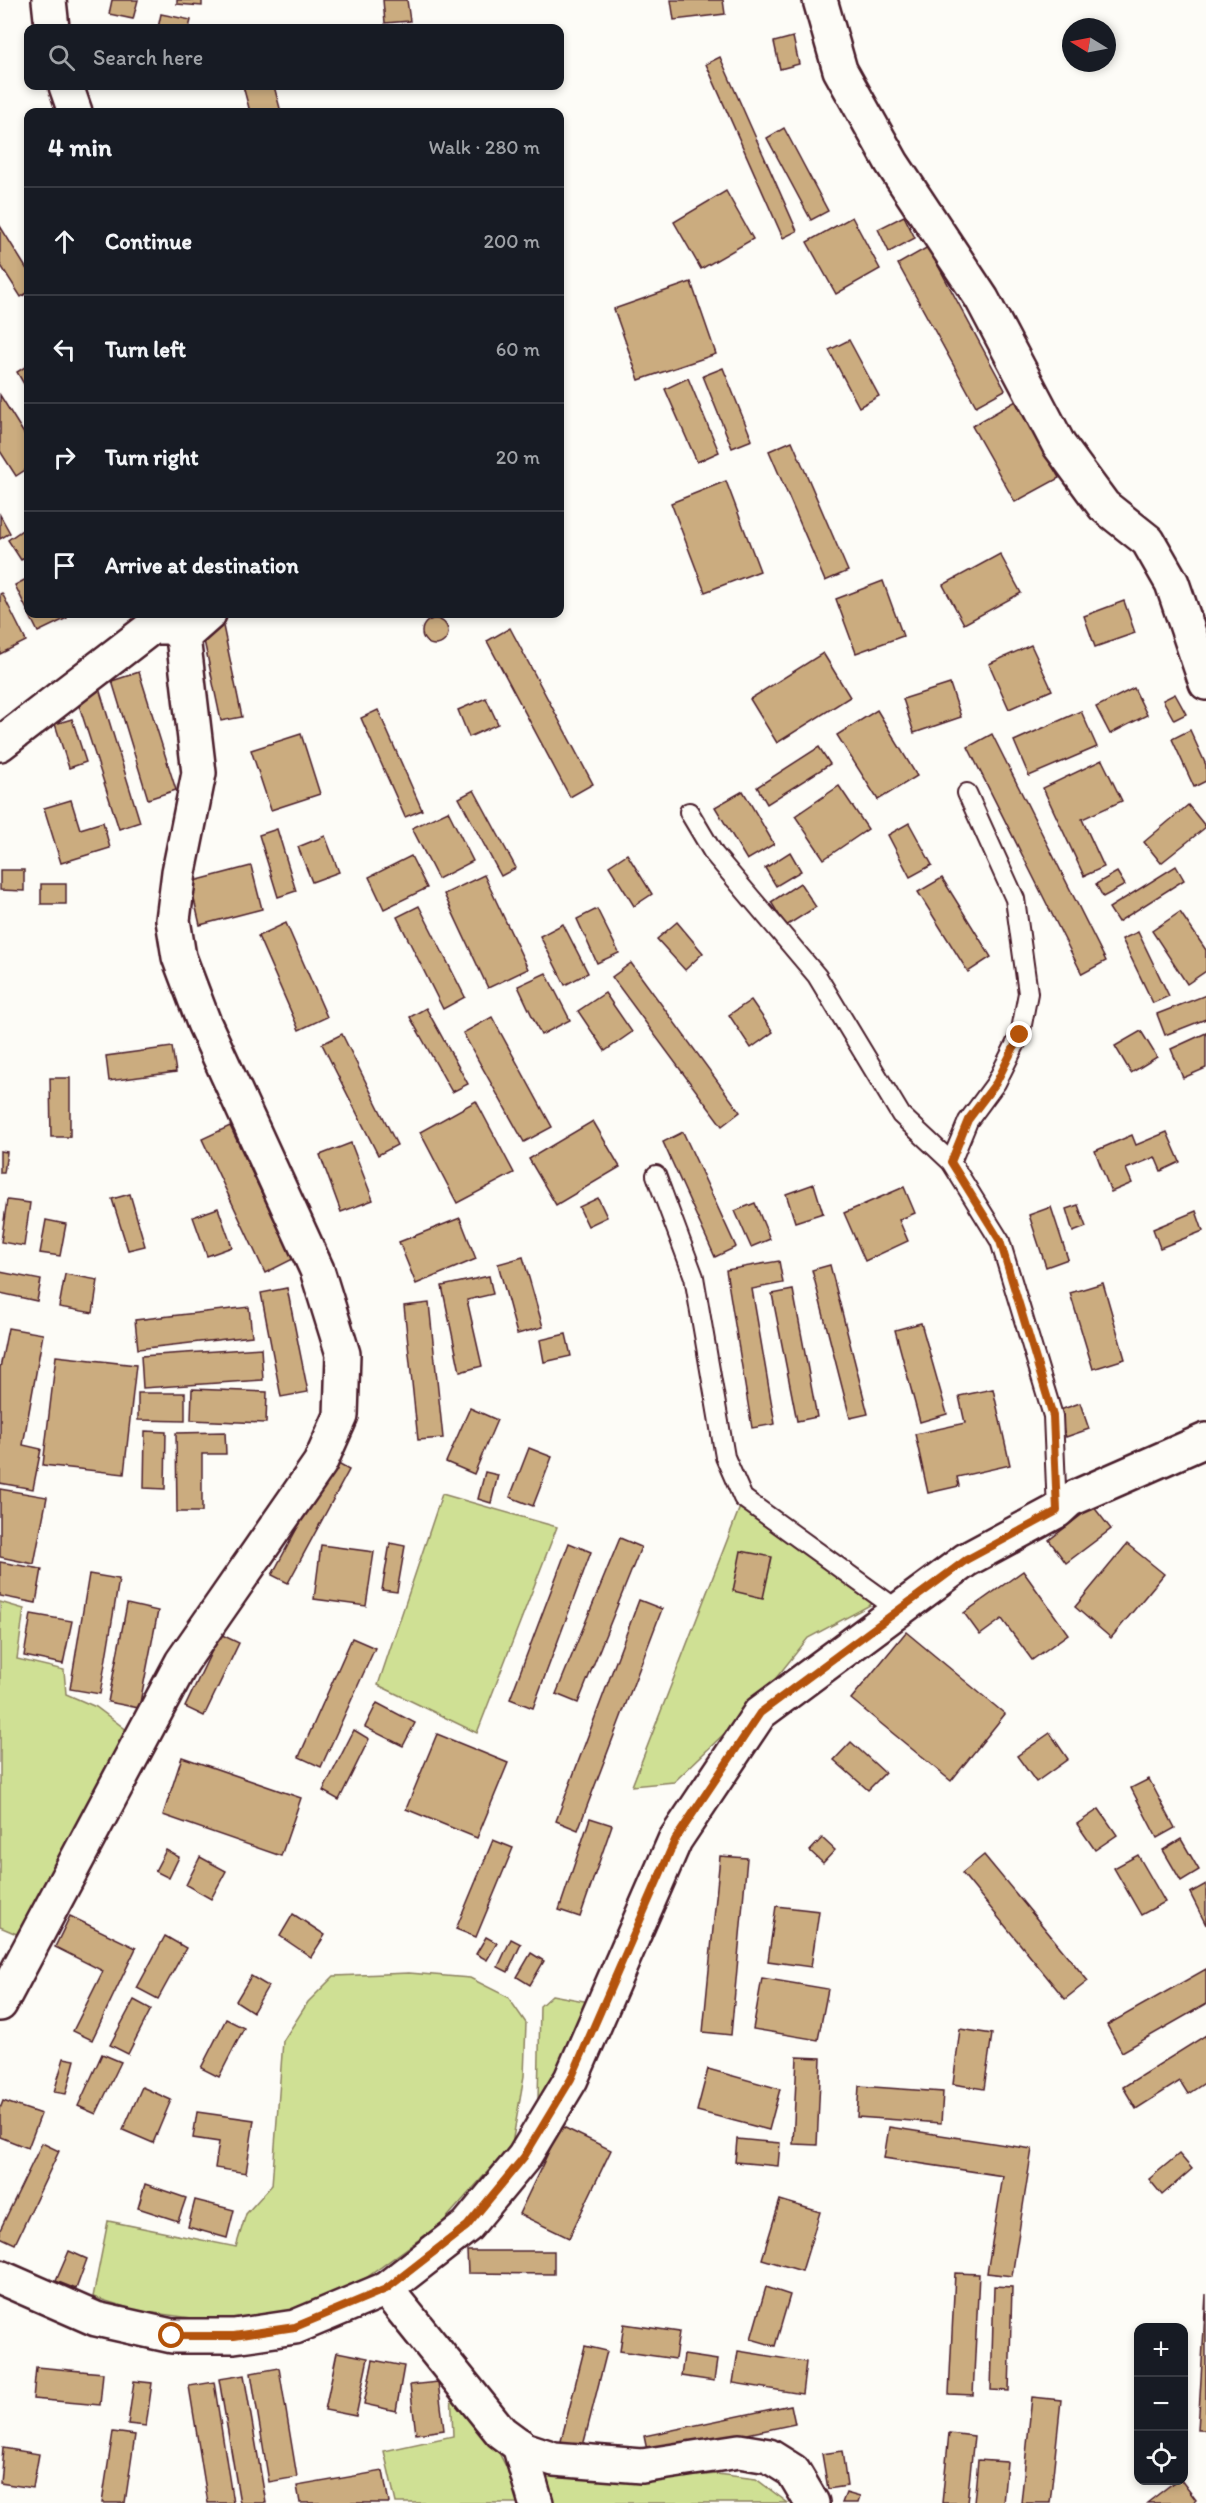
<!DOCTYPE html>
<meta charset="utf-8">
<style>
body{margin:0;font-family:Itim,sans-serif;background:#242831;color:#f1f3f6}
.controls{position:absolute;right:18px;bottom:18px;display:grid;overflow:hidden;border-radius:12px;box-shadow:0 3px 9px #0003}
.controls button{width:54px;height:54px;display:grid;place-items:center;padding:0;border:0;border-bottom:2px solid #363941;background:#171b24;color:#f1f3f6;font:30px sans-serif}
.compass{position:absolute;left:1062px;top:18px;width:54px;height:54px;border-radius:50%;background:#171b24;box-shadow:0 3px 9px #0003;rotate:280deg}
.stop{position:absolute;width:18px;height:18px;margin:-14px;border:4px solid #b45309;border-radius:50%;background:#fff}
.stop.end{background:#b45309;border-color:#fff;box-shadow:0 2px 6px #0008}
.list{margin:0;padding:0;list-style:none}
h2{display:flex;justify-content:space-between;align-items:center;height:78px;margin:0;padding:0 24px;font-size:26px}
h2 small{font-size:20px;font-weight:400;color:#9ea1a6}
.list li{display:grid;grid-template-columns:39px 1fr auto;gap:18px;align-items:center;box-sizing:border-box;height:108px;padding:0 24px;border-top:2px solid #363941}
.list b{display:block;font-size:22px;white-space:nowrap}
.list em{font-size:20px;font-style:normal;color:#9ea1a6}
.icon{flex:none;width:33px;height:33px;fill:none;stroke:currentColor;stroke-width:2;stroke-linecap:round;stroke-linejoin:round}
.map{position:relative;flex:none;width:1206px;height:2503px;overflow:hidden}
.search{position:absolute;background:#171b24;box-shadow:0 3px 9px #0003;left:24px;top:24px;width:540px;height:66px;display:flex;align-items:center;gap:15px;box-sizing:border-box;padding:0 21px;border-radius:12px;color:#9ea1a6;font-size:22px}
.panel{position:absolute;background:#171b24;box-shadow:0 3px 9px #0003;left:24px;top:108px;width:540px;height:510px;border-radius:12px}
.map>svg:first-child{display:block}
</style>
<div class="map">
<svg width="1206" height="2503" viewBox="0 0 1206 2503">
<rect width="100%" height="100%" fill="#fdfcf7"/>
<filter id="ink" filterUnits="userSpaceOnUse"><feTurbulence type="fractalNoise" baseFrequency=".0167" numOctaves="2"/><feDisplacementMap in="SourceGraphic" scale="12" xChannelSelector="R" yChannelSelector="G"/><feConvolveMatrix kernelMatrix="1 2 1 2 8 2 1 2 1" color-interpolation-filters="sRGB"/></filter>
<g filter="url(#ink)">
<g fill="#cfe094" stroke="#8c8060" stroke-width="1.5">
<polygon points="442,1494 557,1527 477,1733 378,1685"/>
<polygon points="740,1507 874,1603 808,1638 756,1703 674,1782 632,1786"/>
<polygon points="0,1602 24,1609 17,1659 64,1670 66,1694 96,1707 136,1737 26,1938 0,1927"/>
<polygon points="409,1973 470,1978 508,1997 526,2023 524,2076 512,2144 443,2222 366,2278 284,2316 215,2321 138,2311 93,2297 108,2221 236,2247 246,2214 272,2185 283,2041 308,2002 334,1976"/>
<polygon points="552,1995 595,2003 569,2054 538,2101 540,2006"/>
<polygon points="451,2390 499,2453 525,2503 396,2503 384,2451 453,2436"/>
<polygon points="537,2474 648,2480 717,2474 756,2479 788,2503 547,2503"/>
</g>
<g fill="#cbac7f" stroke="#4a1f2b" stroke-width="1.5">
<polygon points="112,0 138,0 133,19 109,14"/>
<polygon points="177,0 202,0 202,6 177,4"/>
<polygon points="383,0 407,0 410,21 385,23"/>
<polygon points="671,0 723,0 725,14 674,20"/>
<polygon points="161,14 191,20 189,28 158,28"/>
<polygon points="793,37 799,64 780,69 774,42"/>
<polygon points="720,57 797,231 783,238 706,64"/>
<polygon points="243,86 274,86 281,112 250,112"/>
<polygon points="784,128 828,211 811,220 767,138"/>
<polygon points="726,191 753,239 701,269 674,222"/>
<polygon points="904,216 915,238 889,252 878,229"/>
<polygon points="852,217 880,269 836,294 807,242"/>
<polygon points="0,226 28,271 28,292 21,297 0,264"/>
<polygon points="928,247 1005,390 976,406 898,264"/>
<polygon points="691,282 716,354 639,380 614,309"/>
<polygon points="849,340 879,396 859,407 829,350"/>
<polygon points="28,365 28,391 17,372"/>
<polygon points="723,368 752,440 732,448 703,376"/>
<polygon points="688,378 719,452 697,462 665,389"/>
<polygon points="0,395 28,440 28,468 16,476 0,451"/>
<polygon points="1016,401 1059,478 1015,502 972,426"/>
<polygon points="792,441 848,571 825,581 769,451"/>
<polygon points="726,481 760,571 705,592 671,503"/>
<polygon points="0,515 10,533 0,539"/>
<polygon points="28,526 28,556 21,560 8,540"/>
<polygon points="1000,554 1021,593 964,624 943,585"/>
<polygon points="28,578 28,612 15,585"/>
<polygon points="883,581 903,636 856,653 836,599"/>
<polygon points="2,593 26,641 0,654 0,594"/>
<polygon points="1124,601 1135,633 1095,647 1084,616"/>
<polygon points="29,614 64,614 67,618 38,632"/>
<circle cx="435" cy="632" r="13"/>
<polygon points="223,626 242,717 221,721 202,631"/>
<polygon points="510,628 593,784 570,797 487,641"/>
<polygon points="1031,645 1052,690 1009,709 989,664"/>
<polygon points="823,653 850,697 777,743 750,699"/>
<polygon points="139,672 176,790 148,799 112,681"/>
<polygon points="950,684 961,717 914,733 903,699"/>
<polygon points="99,688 140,822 119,829 76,696"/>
<polygon points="1134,688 1147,715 1110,734 1096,707"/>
<polygon points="1175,694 1186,714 1174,720 1163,700"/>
<polygon points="486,698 498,724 469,737 458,710"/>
<polygon points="378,710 422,810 405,817 361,718"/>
<polygon points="877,710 917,776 878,800 837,735"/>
<polygon points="1081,711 1097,747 1029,776 1014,741"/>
<polygon points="72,719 86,762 69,768 55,724"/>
<polygon points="1190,730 1206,765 1206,781 1194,787 1172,739"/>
<polygon points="301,734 320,794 271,810 251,750"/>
<polygon points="992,734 1106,961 1082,974 968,747"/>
<polygon points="819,747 830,764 767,804 757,787"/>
<polygon points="1102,760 1122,801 1082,819 1104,867 1084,876 1043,788"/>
<polygon points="839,786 868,829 824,859 795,816"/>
<polygon points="474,790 516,868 501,876 459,798"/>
<polygon points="743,791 774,844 747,860 715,807"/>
<polygon points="71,800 80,829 103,822 110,848 61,863 44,808"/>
<polygon points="1188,805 1206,827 1161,863 1144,842"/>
<polygon points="448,811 473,861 438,879 412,828"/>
<polygon points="909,823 932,865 910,877 888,835"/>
<polygon points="277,829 296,891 278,897 259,835"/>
<polygon points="325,836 339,872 312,882 298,847"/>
<polygon points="790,852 801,871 776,886 765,868"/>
<polygon points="627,854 652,894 634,906 609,866"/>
<polygon points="411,856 427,888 384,909 369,877"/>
<polygon points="251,866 262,909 200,925 190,882"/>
<polygon points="1176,866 1184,880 1118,922 1109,908"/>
<polygon points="0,870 24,870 24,891 0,890"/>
<polygon points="1117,872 1125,885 1103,897 1096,884"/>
<polygon points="484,875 528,969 488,988 444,894"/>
<polygon points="942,878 991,957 968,972 918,892"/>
<polygon points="800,883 816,907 786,926 771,902"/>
<rect x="41" y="884" width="25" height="20"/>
<polygon points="419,906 465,997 443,1009 397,917"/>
<polygon points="597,909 619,953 597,963 577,919"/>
<polygon points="1180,912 1206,950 1206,971 1187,984 1152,931"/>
<polygon points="677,922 703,953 685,970 657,939"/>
<polygon points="286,923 327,1017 299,1030 258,936"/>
<polygon points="563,924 588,973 565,985 540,936"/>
<polygon points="1138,932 1169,996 1153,1003 1122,939"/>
<polygon points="631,963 740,1112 722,1126 612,977"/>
<polygon points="546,973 570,1020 541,1035 518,986"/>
<polygon points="605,993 632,1032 605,1051 578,1011"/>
<polygon points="1206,995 1206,1019 1165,1035 1157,1014"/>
<polygon points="751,1000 773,1032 751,1048 729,1015"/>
<polygon points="426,1008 468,1084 452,1092 410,1017"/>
<polygon points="492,1017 552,1127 524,1142 463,1033"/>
<polygon points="1141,1031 1157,1057 1131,1073 1115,1046"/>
<polygon points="1206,1033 1206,1068 1183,1078 1171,1049"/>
<polygon points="342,1034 397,1145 378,1155 322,1044"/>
<polygon points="172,1047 176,1072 109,1081 106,1056"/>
<polygon points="50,1078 70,1078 70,1137 51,1137"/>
<polygon points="476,1101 514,1173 457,1203 420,1132"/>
<polygon points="593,1121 620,1167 556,1205 529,1159"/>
<polygon points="230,1126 293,1259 265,1273 202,1139"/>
<polygon points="683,1132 736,1247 715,1257 663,1142"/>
<polygon points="1167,1132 1180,1162 1161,1171 1155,1157 1126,1169 1132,1183 1111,1192 1095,1151 1132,1135 1136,1145"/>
<polygon points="351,1143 373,1200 341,1212 320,1155"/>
<polygon points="0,1151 7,1152 4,1173 0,1173"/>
<polygon points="814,1184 823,1213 795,1222 786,1194"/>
<polygon points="904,1187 915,1213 899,1220 908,1241 865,1261 844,1213"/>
<polygon points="130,1194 145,1246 128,1250 112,1199"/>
<polygon points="598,1198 607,1217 588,1226 579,1207"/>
<polygon points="7,1200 30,1203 24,1246 1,1242"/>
<polygon points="755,1203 770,1239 751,1247 735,1211"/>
<polygon points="1078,1205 1086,1227 1073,1232 1066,1209"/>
<polygon points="1051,1207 1068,1259 1046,1267 1029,1215"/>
<polygon points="218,1208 232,1247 207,1256 193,1217"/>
<polygon points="1196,1211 1203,1231 1160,1248 1153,1229"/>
<polygon points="460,1218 476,1259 416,1284 399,1242"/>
<polygon points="46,1220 66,1224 60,1256 40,1253"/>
<polygon points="523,1257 543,1327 517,1334 498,1264"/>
<polygon points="779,1261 783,1283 752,1289 775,1424 752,1428 726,1270"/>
<polygon points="830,1265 868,1414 850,1418 812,1270"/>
<polygon points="0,1272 41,1280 37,1301 0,1293"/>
<polygon points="65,1274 98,1280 93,1313 59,1307"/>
<polygon points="489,1276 493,1294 467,1300 482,1366 460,1372 442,1286"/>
<polygon points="1103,1283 1125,1359 1093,1369 1070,1293"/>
<polygon points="287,1288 308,1392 281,1397 261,1293"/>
<polygon points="793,1290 817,1417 797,1421 772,1294"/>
<polygon points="429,1303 443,1438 418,1440 404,1306"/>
<polygon points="249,1307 252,1336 138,1349 135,1320"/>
<polygon points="921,1323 947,1414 920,1422 895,1330"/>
<polygon points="8,1328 43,1334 23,1445 41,1449 33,1489 0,1483 0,1368"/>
<polygon points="566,1334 571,1356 544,1362 540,1340"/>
<polygon points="261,1348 263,1380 143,1388 141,1356"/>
<polygon points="56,1356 136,1365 124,1474 43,1465"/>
<polygon points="192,1389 267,1392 266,1423 191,1420"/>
<polygon points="993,1389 1010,1465 957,1477 959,1486 928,1493 915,1434 965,1423 959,1396"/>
<polygon points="138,1393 185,1393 185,1421 138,1420"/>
<polygon points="1080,1403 1089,1429 1066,1437 1057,1411"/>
<polygon points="470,1408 497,1420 474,1474 446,1462"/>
<polygon points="145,1431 166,1432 165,1489 144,1488"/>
<polygon points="225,1432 226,1454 202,1454 202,1512 177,1512 176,1433"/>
<polygon points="529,1448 552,1457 533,1506 510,1497"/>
<polygon points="333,1461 349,1470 288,1583 272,1575"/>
<polygon points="485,1472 498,1475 491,1503 478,1499"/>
<polygon points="0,1489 47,1497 34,1564 0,1557"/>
<polygon points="1093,1506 1111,1529 1066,1563 1049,1540"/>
<polygon points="620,1538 641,1547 578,1703 556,1694"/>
<polygon points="390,1543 405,1546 397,1592 382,1590"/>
<polygon points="569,1543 591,1552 533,1708 510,1699"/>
<polygon points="1127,1544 1164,1574 1111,1638 1075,1607"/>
<polygon points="321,1545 374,1552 366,1606 314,1599"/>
<polygon points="741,1551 772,1557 763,1598 733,1591"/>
<polygon points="0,1562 42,1569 36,1603 0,1596"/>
<polygon points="1023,1571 1068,1634 1032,1660 1002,1619 980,1635 964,1613"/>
<polygon points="89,1574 119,1579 100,1694 70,1689"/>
<polygon points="639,1600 662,1609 578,1830 556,1821"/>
<polygon points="127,1604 158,1611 139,1708 108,1702"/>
<polygon points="31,1614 72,1621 63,1664 24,1656"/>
<polygon points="906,1632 1005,1714 951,1781 851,1699"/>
<polygon points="220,1634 239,1643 204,1716 185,1707"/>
<polygon points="352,1638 375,1648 321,1767 299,1757"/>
<polygon points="377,1703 415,1723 403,1746 365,1727"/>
<polygon points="354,1730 369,1739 339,1800 323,1791"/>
<polygon points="1050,1733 1068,1759 1036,1782 1017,1756"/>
<polygon points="437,1734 508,1763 477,1838 406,1809"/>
<polygon points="851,1742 885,1773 868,1790 834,1760"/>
<polygon points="182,1757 301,1798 281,1856 163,1815"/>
<polygon points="1149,1779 1175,1828 1157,1838 1131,1788"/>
<polygon points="1099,1809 1117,1835 1095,1850 1077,1824"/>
<polygon points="590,1818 612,1825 580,1917 559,1910"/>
<polygon points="822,1838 835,1850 823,1863 810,1851"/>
<polygon points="1181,1839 1199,1870 1181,1881 1163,1850"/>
<polygon points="493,1840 513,1848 476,1937 456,1929"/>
<polygon points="166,1850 179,1857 169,1878 155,1871"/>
<polygon points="984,1855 1088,1981 1065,1999 962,1873"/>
<polygon points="1138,1855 1165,1902 1141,1915 1114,1868"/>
<polygon points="720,1856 747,1858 731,2035 703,2032"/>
<polygon points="200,1857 226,1871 211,1899 186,1885"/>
<polygon points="1206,1884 1206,1925 1190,1893"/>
<polygon points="776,1906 819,1911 811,1967 768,1961"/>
<polygon points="293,1914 325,1935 311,1957 280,1936"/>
<polygon points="70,1916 136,1948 92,2040 73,2031 103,1971 55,1947"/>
<polygon points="165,1936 186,1948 158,1999 137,1988"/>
<polygon points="486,1937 497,1943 487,1960 476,1954"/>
<polygon points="511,1939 521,1944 508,1972 498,1967"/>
<polygon points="531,1953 544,1961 530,1985 517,1977"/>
<polygon points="1206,1969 1206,2004 1122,2052 1107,2025"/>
<polygon points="251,1976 268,1986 253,2012 236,2001"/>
<polygon points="762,1978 828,1989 818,2040 753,2029"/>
<polygon points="134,2000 151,2009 128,2054 110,2045"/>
<polygon points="226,2019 244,2028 219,2077 201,2068"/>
<polygon points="960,2029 992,2034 984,2089 953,2084"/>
<polygon points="1206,2035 1206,2082 1188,2094 1180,2081 1136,2109 1123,2087"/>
<polygon points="102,2054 121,2062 96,2114 78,2106"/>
<polygon points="797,2057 821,2058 817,2145 793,2144"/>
<polygon points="64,2058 75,2060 66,2094 54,2092"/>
<polygon points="708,2069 780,2089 769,2130 697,2111"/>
<polygon points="859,2086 943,2092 941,2123 857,2117"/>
<polygon points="142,2087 171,2100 153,2143 123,2130"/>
<polygon points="3,2101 41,2114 28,2148 0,2137 0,2109"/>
<polygon points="197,2112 254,2120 246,2173 215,2168 219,2142 193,2138"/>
<polygon points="561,2126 611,2150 569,2238 519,2214"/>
<polygon points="889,2127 1032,2149 1012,2276 987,2273 1003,2176 884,2158"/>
<polygon points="737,2139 780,2143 778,2166 735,2162"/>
<polygon points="42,2143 59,2151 15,2244 0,2237 0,2230"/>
<polygon points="1179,2154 1192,2169 1162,2195 1149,2179"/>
<polygon points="145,2184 186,2198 178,2221 138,2208"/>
<polygon points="195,2200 234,2210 227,2238 188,2227"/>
<polygon points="780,2200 820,2212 802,2271 762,2259"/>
<polygon points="69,2251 87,2259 76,2289 56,2281"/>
<polygon points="467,2251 554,2251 554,2274 468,2273"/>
<polygon points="955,2273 979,2274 973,2395 949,2394"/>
<polygon points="994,2286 1012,2287 1009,2391 991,2390"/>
<polygon points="766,2287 790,2295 775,2346 751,2339"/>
<polygon points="1206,2294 1206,2430 1198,2430"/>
<polygon points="624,2324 679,2332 675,2359 620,2351"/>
<polygon points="585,2346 607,2351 581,2454 559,2449"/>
<polygon points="738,2351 806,2362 802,2394 733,2383"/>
<polygon points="337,2352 368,2358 356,2416 325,2410"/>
<polygon points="684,2355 717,2360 714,2381 681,2376"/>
<polygon points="373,2360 404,2366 396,2411 364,2404"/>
<polygon points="36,2367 103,2373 100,2405 33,2399"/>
<polygon points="279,2368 297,2477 269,2482 251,2373"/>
<polygon points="244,2375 266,2503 240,2503 219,2379"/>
<polygon points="134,2381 152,2383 146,2426 128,2424"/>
<polygon points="214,2382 233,2503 208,2503 189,2386"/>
<polygon points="438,2382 444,2430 416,2434 410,2385"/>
<polygon points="1032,2397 1061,2400 1050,2503 1021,2503"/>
<polygon points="791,2405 795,2424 648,2455 644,2436"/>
<polygon points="113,2432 135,2435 125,2503 102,2503"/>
<polygon points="949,2433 974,2436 967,2503 942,2503"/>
<polygon points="3,2448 39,2454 33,2488 0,2483"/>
<polygon points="842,2451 847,2486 828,2489 822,2454"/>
<polygon points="978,2460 1007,2462 1003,2503 974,2503"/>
<polygon points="383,2471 389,2503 300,2503 297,2486"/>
<polygon points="1177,2480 1181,2480 1196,2500 1193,2503 1147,2503"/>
<polygon points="846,2493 860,2497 858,2503 842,2503"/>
</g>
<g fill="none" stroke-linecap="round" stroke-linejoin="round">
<defs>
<g id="service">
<polyline points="689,812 714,854 817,976 901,1115 951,1162 1000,1241 1053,1416 1057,1511"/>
<polyline points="951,1162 968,1121 996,1083 1020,1035 1028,993 1015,899 967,793"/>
<polyline points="656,1175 694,1277 725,1457 743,1498 898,1610"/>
</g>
<g id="minor">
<polyline points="49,0 52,28"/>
<polyline points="820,0 840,70 892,163 982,299 1059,445 1104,506 1148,541 1172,583 1206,683"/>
<polyline points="66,86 75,112"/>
<polyline points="183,637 209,614"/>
<polyline points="0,744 152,627 172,627 183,637 199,773 179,872 173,920 179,957 204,1023 317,1270 343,1354 341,1416 320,1463 182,1662 0,2004"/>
<polyline points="0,2277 96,2319 172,2336 234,2336 295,2327 386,2289 467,2226 524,2157 571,2079 675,1840 760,1713 966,1560 1057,1511 1069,1500 1206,1440"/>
<polyline points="386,2289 501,2432 524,2449 554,2459 642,2466 739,2451 769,2456 793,2471 812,2503"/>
<polyline points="519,2445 536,2503"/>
</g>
</defs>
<use href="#service" stroke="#4a1f2b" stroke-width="22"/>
<use href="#minor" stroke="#4a1f2b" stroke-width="38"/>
<use href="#service" stroke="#fdfcf7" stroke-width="18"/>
<use href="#minor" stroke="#fdfcf7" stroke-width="33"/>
</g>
</g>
<g fill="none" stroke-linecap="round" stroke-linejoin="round" filter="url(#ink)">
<polyline stroke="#b45309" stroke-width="8" points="172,2336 234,2336 295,2327 386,2289 467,2226 524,2157 571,2079 675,1840 760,1713 966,1560 1057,1511 1053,1416 1000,1241 951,1162 968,1120 996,1083 1020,1035"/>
</g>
</svg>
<div class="controls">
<button>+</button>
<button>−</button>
<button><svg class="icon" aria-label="locate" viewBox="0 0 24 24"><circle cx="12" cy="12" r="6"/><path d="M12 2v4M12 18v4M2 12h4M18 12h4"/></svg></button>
</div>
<svg class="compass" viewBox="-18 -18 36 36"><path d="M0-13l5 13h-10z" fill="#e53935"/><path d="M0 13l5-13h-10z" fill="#9ea1a6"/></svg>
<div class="stop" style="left:172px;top:2336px"></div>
<div class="stop end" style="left:1020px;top:1035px"></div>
<div class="search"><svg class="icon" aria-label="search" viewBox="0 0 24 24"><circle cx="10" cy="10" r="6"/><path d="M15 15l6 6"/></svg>Search here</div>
<section class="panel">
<h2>4 min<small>Walk · 280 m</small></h2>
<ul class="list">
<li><svg class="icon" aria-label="ahead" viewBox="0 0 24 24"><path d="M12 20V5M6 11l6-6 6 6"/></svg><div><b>Continue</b></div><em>200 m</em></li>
<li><svg class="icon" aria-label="left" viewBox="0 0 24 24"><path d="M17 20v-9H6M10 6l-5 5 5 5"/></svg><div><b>Turn left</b></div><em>60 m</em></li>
<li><svg class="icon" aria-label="right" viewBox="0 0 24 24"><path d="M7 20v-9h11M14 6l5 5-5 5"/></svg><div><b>Turn right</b></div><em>20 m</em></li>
<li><svg class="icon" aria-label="arrive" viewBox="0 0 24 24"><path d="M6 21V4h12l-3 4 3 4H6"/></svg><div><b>Arrive at destination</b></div></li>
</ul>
</section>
</div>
